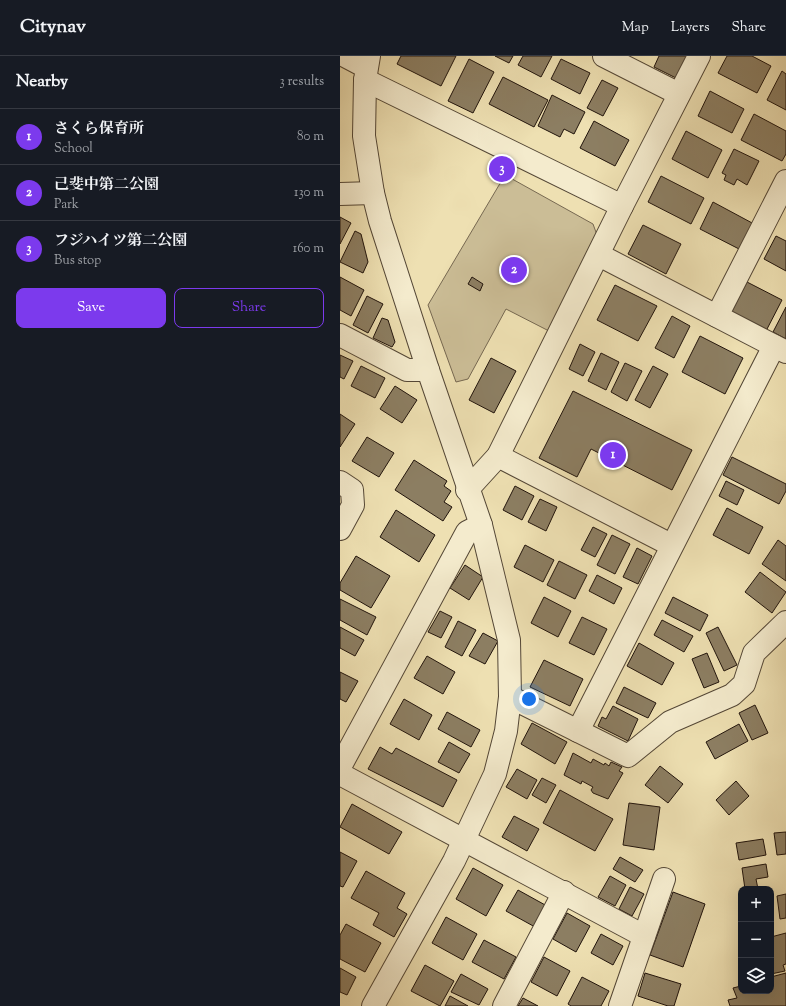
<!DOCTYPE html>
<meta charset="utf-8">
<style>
body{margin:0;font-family:"Sorts Mill Goudy","Noto Serif JP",serif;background:#20242c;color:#f1f3f6}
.controls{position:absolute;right:12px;bottom:12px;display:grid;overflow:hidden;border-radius:8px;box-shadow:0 4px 16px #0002}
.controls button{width:36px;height:36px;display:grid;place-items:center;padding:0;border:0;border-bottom:1px solid #363941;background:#171b24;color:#f1f3f6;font:20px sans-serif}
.you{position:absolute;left:189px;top:643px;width:14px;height:14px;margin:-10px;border:3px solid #fff;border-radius:50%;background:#1a73e8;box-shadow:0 0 0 6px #1a73e833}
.badge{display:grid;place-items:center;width:26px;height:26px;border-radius:50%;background:#7c3aed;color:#fff;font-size:13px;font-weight:700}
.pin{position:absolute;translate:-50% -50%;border:2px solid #fff;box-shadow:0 1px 4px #0006}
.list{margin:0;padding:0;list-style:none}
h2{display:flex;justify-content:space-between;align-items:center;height:52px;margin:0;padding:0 16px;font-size:17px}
h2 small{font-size:13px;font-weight:400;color:#9ea1a6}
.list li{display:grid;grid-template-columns:26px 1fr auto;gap:12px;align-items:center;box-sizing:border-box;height:56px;padding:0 16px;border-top:1px solid #363941}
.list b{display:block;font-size:15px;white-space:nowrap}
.list p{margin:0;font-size:13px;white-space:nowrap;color:#9ea1a6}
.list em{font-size:13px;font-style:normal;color:#9ea1a6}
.actions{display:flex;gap:8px;padding:12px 16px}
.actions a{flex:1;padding:9px 0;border:1px solid #7c3aed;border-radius:8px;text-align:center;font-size:14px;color:#7c3aed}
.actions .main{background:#7c3aed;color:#fff}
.icon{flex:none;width:22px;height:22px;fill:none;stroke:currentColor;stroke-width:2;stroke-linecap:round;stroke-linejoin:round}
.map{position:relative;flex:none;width:446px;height:950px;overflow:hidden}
header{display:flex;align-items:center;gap:24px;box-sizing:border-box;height:56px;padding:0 20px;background:#171b24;border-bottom:1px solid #363941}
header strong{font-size:19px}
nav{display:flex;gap:22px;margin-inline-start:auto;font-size:14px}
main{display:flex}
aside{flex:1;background:#171b24}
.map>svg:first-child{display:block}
</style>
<header>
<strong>Citynav</strong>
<nav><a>Map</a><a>Layers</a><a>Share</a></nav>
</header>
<main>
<aside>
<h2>Nearby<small>3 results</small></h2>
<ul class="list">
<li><span class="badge">1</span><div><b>さくら保育所</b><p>School</p></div><em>80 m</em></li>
<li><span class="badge">2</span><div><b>己斐中第二公園</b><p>Park</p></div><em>130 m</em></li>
<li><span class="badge">3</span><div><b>フジハイツ第二公園</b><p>Bus stop</p></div><em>160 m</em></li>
</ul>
<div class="actions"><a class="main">Save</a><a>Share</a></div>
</aside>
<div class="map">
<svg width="446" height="950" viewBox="0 0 446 950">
<rect width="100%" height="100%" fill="#eee0b2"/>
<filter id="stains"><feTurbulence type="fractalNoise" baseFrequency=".005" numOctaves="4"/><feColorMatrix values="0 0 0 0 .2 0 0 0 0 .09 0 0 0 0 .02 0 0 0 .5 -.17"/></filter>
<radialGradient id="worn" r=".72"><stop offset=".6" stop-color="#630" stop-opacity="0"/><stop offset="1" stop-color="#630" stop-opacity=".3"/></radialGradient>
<polygon fill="#cbbd96" stroke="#766851" points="165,119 253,168 257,179 209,275 166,253 128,323 116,326 88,249"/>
<g fill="#8c7e62" stroke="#21140c">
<polygon points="61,0 116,0 101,30 57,8"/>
<polygon points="155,0 173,0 169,7"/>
<polygon points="183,0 212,0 201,21 178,9"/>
<polygon points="319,0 347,0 336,22 314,11"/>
<polygon points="387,0 412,0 431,10 417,37 378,17"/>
<polygon points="129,3 154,16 133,57 108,45"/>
<polygon points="221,3 250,17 240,38 211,23"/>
<polygon points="442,15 446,18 446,54 427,44"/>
<polygon points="163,21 208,44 194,71 149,48"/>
<polygon points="262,24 278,32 263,60 247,52"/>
<polygon points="370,35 404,53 392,77 358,60"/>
<polygon points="212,39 245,56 234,78 224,73 220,81 198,70"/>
<polygon points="414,58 446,75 446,98 442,105 401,84"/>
<polygon points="254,65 289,84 275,110 240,92"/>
<polygon points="346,75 382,94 368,122 332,103"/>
<polygon points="394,93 419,105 407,129 397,123 394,129 384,124 386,119 382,117"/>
<polygon points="321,120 364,142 351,168 308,146"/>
<polygon points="373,146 414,168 401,194 360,173"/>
<polygon points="0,161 11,167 0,188"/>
<polygon points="303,169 341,188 326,218 288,198"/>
<polygon points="15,175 21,178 28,206 23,217 0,206"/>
<polygon points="436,180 446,185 446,215 424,203"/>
<polygon points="0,221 24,234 11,260 0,254"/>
<polygon points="132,221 143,228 140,235 128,228"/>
<polygon points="407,226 442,244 426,275 391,257"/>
<polygon points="275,229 317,250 298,285 257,264"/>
<polygon points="27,240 43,248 28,277 13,269"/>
<polygon points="446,251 446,283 433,276"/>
<polygon points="332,260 350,270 334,302 315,292"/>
<polygon points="42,262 48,264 55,286 52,291 33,282"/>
<polygon points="360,280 403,302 385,338 342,316"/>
<polygon points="240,288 255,296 243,320 229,313"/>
<polygon points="261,297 279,306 266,334 248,325"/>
<polygon points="0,299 13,305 4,323 0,321"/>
<polygon points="151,302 176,315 154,357 129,344"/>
<polygon points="285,307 302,315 287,345 271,336"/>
<polygon points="21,310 45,322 35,342 11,330"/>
<polygon points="313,310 328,318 310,352 295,344"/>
<polygon points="55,330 77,344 62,367 40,353"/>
<polygon points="233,335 352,394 332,434 251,393 237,421 199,402"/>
<polygon points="0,358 15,368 0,391"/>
<polygon points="27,381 54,397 39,421 12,405"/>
<polygon points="392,401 446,428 446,435 439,448 383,419"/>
<polygon points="74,404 107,425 104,430 111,435 104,446 112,451 103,465 55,434"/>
<polygon points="386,425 404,434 397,449 379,440"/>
<polygon points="175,430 194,440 182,464 163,454"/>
<polygon points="200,443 217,451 206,475 188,466"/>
<polygon points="387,452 423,471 409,498 373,479"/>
<polygon points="56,454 95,479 79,506 40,481"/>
<polygon points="253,471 267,478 255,501 241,494"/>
<polygon points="272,479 290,488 275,518 257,509"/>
<polygon points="438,484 446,490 446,525 422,508"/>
<polygon points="185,489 214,504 203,526 174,511"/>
<polygon points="297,492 312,500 298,528 283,521"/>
<polygon points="16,500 50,520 31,552 0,534 0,527"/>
<polygon points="219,505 247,519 235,543 207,529"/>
<polygon points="125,509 143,521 129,544 110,532"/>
<polygon points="420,516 446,536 432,557 405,536"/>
<polygon points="257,519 282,532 274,548 249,535"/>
<polygon points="204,541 231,555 218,581 191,567"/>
<polygon points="333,541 368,559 360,575 325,557"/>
<polygon points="0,543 36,561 27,579 0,564"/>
<polygon points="100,555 112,561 101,582 88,576"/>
<polygon points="242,561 267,573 254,599 229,587"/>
<polygon points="322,564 353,580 344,596 314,579"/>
<polygon points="118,565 136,574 122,600 105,591"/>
<polygon points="0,571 24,584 15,600 0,592"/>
<polygon points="378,571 397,609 384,615 366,577"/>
<polygon points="143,577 158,585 145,608 129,600"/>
<polygon points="299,587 334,607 322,629 287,610"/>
<polygon points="367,597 379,626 364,632 352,603"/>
<polygon points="87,600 115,616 103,638 74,622"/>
<polygon points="204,604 243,623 230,650 190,631"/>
<polygon points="0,616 18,625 6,646 0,643"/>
<polygon points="284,631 316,647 308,662 276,647"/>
<polygon points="64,643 92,659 79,684 50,668"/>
<polygon points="415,649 428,677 412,684 399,657"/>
<polygon points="273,650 298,663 288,685 258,670 262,661 266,663"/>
<polygon points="107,656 140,674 131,691 98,673"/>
<polygon points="192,667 227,686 215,708 181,688"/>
<polygon points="399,668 408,685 375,703 366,686"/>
<polygon points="109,686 130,698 119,717 98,706"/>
<polygon points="40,691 52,698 56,692 117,724 103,751 28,713"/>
<polygon points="233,697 251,707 253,703 264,709 265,707 269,710 271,706 282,711 279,715 283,717 268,743 253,737 251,734 253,731 242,725 241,728 224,719"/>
<polygon points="320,710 343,728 328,747 305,729"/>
<polygon points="177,713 197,724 187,743 166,731"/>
<polygon points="202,722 216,729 206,747 192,739"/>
<polygon points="396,725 409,740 389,759 376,744"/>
<polygon points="220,734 273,763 255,795 203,767"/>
<polygon points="289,747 320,751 314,794 283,789"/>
<polygon points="12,748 62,776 49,798 0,771"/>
<polygon points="174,760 199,773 187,795 162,781"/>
<polygon points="446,776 446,798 437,799 434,777"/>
<polygon points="423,783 426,799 399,804 396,787"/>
<polygon points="0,796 17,805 3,831 0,830"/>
<polygon points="280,801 303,814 295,826 273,813"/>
<polygon points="426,808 428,821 416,823 418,833 405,833 402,812"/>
<polygon points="133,812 163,829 146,860 116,843"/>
<polygon points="26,815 65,837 57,852 67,858 54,881 33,869 39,857 11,842"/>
<polygon points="270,820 286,829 275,850 258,841"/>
<polygon points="290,831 304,838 292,860 279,853"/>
<polygon points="178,834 207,850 195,871 166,855"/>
<polygon points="333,836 365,848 343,911 310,899"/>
<polygon points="446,838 446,862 440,863 437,840"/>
<polygon points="227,857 250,870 236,896 213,883"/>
<polygon points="106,861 137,878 123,904 92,887"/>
<polygon points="6,868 41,887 25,916 0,903 0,879"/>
<polygon points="446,877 446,908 443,909 445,915 431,918 431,881"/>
<polygon points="261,878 283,890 273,909 251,897"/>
<polygon points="144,884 176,901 164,923 132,906"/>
<polygon points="204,901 230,915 217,940 191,926"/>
<polygon points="85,909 114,925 100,950 71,935"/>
<polygon points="0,912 16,921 7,939 0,936"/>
<polygon points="305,917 341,928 334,950 328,950 298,940"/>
<polygon points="446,917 446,950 390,950 388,944 397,942 393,932 401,930 401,935 431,935 431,921"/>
<polygon points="121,918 148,933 139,949 111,936"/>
<polygon points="242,921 269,935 261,950 231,950 228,948"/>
<polygon points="110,940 128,950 105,950"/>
<polygon points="183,942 198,950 178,950"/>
</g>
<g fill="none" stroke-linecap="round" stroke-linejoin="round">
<defs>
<g id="minor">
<polyline points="5,0 26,11"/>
<polyline points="264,0 339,38"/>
<polyline points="25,24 282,150"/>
<polyline points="0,138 33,137"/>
<polyline points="259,199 446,296"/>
<polyline points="377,260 446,125"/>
<polyline points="0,279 67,314 88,314"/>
<polyline points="158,400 331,489"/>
<polyline points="0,426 12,434 13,449 0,473"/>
<polyline points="127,434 158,400 282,150 359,0"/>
<polyline points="170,641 288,700 330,666 392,639 404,628 414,597 446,566"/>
<polyline points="238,675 434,290"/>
<polyline points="0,711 127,476 141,469"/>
<polyline points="0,718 304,880"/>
<polyline points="164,950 224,836"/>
<polyline points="280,950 324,823"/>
</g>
<polyline id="tertiary" points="29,0 25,24 24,80 33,137 40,165 88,314 141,469 169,584 170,641 166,675 155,718 114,805 33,950"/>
</defs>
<use href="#minor" stroke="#544736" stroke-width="24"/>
<use href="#tertiary" stroke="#544736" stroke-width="24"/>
<use href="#minor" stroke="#f4ebcd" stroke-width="22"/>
<use href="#tertiary" stroke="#f4ebcd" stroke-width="22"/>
</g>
<rect width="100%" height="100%" filter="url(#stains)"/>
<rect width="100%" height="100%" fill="url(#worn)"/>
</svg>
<div class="controls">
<button>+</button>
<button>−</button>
<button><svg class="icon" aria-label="layers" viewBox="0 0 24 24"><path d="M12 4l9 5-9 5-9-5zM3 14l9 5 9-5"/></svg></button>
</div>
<div class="you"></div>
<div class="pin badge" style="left:273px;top:399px">1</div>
<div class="pin badge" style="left:174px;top:214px">2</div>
<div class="pin badge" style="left:162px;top:113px">3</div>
</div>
</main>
